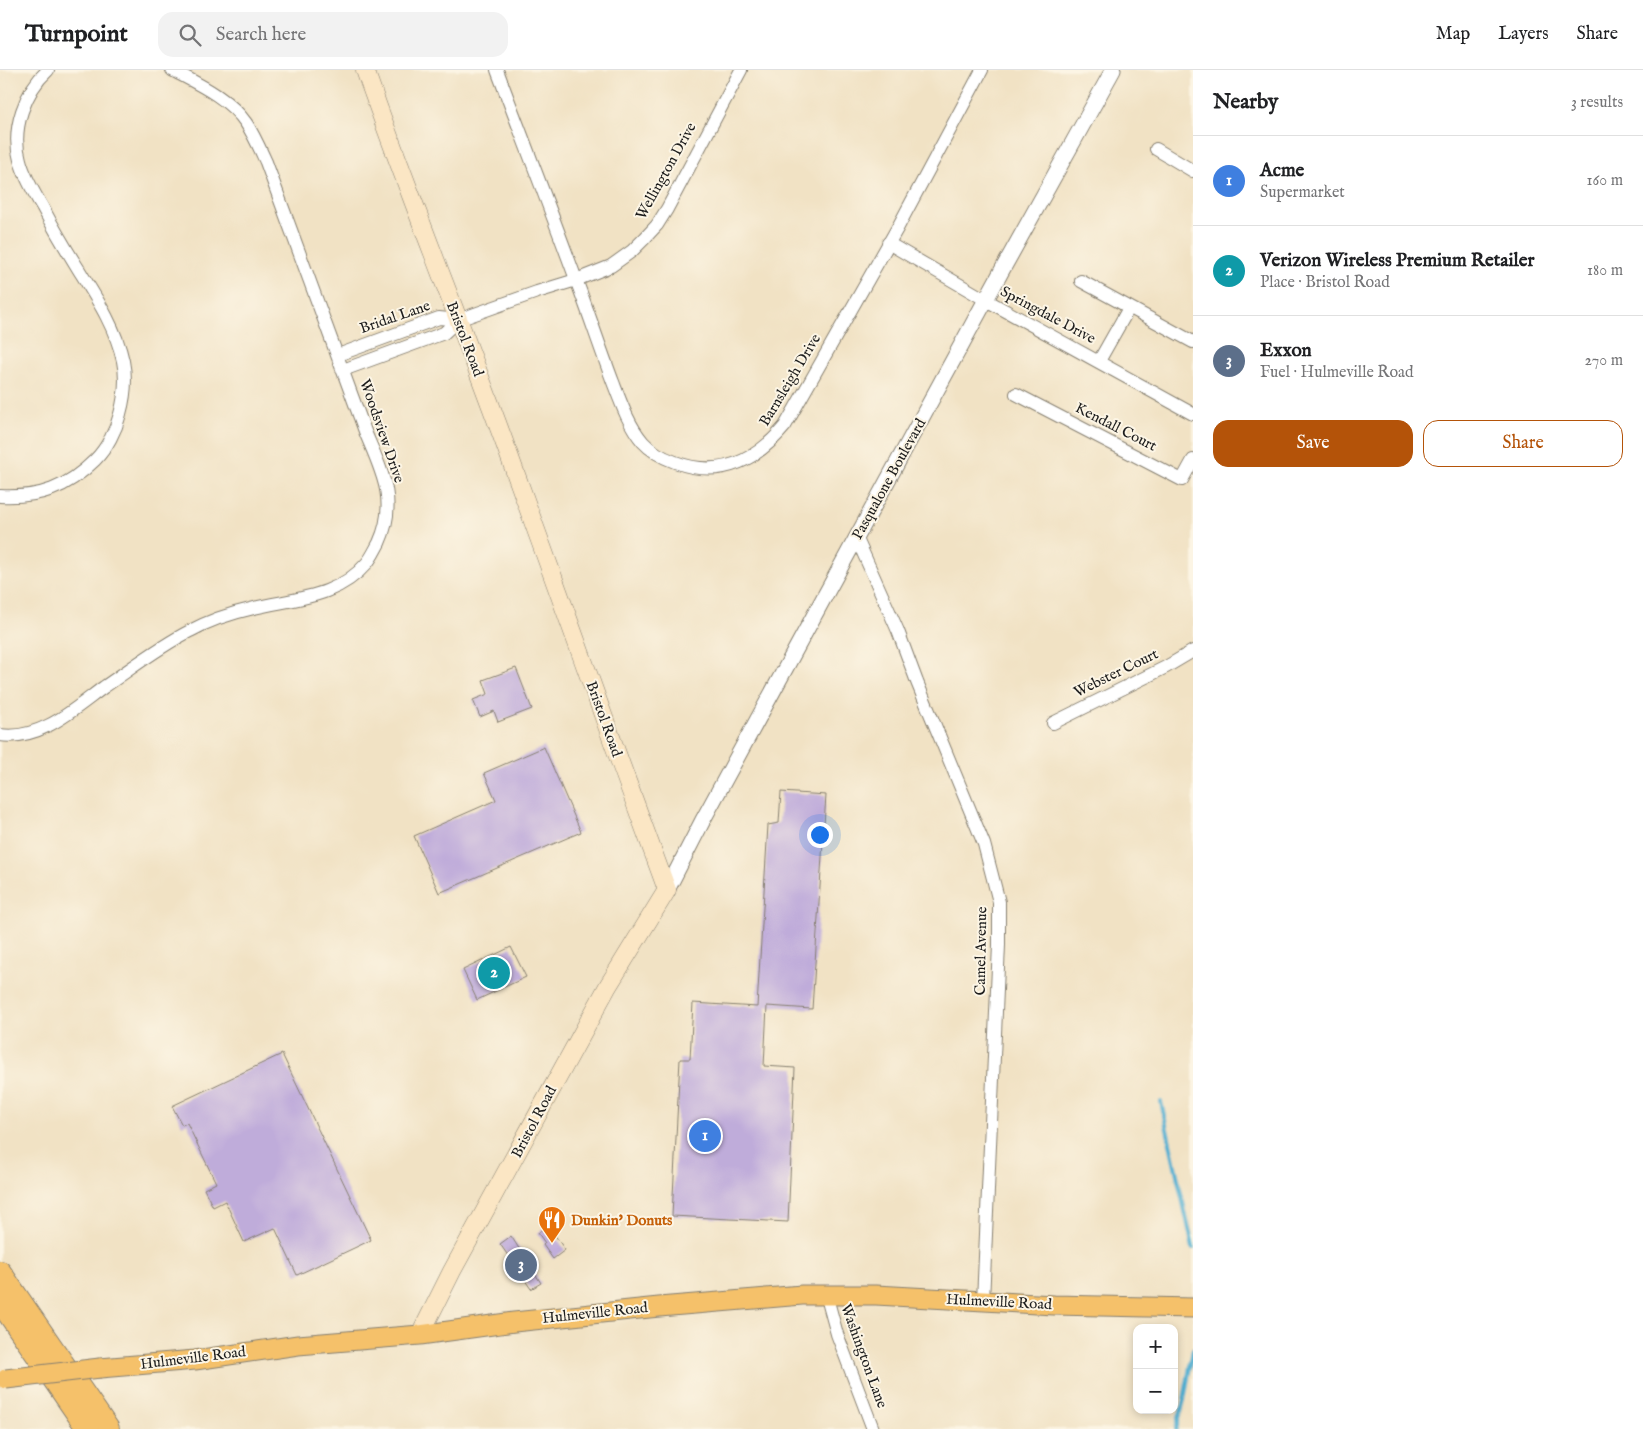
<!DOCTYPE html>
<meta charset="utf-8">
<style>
body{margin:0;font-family:"IM FELL English",serif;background:#f2f2f2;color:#202124}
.controls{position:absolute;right:15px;bottom:15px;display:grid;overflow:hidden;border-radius:10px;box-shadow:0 2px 8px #0003}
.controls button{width:45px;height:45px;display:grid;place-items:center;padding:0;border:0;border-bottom:1px solid #e0e0e0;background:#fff;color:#202124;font:25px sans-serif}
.you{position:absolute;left:819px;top:764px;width:18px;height:18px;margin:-12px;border:4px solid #fff;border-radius:50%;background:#1a73e8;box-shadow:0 0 0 8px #1a73e833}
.badge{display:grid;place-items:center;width:32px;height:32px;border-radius:50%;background:#b45309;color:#fff;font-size:16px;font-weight:700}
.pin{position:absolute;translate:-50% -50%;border:2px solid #fff;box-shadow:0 1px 5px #0006}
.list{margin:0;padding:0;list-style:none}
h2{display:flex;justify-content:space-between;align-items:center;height:65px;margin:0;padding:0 20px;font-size:21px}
h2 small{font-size:16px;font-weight:400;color:#757577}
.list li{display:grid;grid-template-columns:32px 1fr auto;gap:15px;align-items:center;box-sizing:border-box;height:90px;padding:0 20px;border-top:1px solid #e0e0e0}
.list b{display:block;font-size:19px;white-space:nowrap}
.list p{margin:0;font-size:16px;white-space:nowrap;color:#757577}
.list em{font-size:16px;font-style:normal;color:#757577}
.actions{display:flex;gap:10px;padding:15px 20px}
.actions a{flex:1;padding:11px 0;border:1px solid #b45309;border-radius:15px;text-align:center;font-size:18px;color:#b45309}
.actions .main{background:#b45309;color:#fff}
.icon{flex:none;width:28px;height:28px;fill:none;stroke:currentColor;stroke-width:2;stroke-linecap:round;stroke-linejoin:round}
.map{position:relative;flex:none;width:1193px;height:1359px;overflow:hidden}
header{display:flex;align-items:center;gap:30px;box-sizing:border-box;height:70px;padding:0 25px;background:#fff;border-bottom:1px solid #e0e0e0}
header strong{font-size:24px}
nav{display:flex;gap:28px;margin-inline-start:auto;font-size:18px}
.search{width:350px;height:45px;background:#f2f2f2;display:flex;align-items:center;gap:12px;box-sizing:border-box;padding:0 18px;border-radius:15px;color:#757577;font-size:19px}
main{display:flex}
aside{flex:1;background:#fff}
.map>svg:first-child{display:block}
</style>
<header>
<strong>Turnpoint</strong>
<div class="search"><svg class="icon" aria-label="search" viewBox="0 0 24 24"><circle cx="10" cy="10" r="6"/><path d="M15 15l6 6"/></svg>Search here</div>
<nav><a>Map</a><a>Layers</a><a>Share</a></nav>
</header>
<main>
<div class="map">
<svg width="1193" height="1359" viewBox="0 0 1193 1359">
<rect width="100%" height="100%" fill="#fcf5e5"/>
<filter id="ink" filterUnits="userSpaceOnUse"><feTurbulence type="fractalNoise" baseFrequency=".02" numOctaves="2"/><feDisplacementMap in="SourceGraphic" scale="10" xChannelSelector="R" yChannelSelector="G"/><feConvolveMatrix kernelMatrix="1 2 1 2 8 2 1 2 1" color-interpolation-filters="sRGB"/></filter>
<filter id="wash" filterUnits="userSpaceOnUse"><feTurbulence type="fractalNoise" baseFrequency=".0096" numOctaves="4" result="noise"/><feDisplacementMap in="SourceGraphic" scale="20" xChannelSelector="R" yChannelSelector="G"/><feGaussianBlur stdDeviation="1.12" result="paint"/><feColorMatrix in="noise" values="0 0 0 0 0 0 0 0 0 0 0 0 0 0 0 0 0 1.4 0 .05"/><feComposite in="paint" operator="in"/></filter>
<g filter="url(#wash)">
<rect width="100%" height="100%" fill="#f1e2c4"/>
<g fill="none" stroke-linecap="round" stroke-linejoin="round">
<g stroke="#54b0d2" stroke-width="4">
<polyline points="1161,1032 1193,1178"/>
<polyline points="1176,1359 1184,1330 1193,1279"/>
</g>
</g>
<g id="blocks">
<g fill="#bfacda">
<polygon points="516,598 532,639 498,652 494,641 480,647 473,630 488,624 483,610"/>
<polygon points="544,677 581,762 439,823 414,766 496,730 484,703"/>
<polygon points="781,722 826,725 812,939 767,936 764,996 795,998 788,1152 672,1146 680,989 690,989 693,933 757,937 768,755 779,753"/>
<polygon points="511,877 526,907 477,930 463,900"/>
<polygon points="282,984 371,1170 297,1205 275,1158 244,1172 225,1131 213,1137 204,1119 216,1113 187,1053 182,1055 172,1036"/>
<polygon points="548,1155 565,1180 553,1189 543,1175 545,1173 538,1163"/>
<polygon points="511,1166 541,1213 531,1219 500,1174"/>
</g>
</g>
</g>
<g filter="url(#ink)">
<use href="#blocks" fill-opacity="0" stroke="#867f70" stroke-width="1"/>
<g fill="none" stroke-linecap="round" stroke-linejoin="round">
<defs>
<g id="minor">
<path d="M497 0C525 74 554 149 581 223 592 253 602 283 613 312 621 333 629 356 643 372 651 381 664 388 675 392 720 409 756 391 785 356L898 157 982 0"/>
<polyline points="1156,79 1193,101"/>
<polyline points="888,173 986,230 1193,344"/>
<polyline points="1081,211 1193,272"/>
<polyline points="338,285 439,248 458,250"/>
<polyline points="1099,291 1129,238"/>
<polyline points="343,300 444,263 458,250 537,222 576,210 611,196 632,181 644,169 657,155 667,139 741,0"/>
<polyline points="1016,324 1182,410 1193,390"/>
<path d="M0 426C40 428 67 418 95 390 107 378 116 360 120 344 125 326 127 310 123 291 116 258 97 229 79 200 66 179 54 159 43 138 34 123 24 106 20 90 11 59 25 21 48 0"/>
<polyline points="857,469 898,561 917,612 984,774 999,832 999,875 983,1231"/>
<polyline points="1053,653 1166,597 1193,581"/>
<path d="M0 665C40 671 74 639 104 617 132 598 160 576 190 561 210 550 232 543 254 538 296 528 337 528 367 493 372 487 375 480 379 473 398 432 382 402 366 364L266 92C260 79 254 65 246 53 229 28 198 14 172 0"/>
<polyline points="826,1224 837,1264 873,1359"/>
</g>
<polyline id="tertiary" points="667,820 704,748 1001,202 1113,0"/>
<path id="secondary" d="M365 0C412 134 466 265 514 399 565 539 615 680 667 820L608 916 452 1201 420 1265"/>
<polyline id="primary" points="100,1298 195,1290 298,1275 420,1265 514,1252 659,1237 802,1225 876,1225 1054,1235 1193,1238"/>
<g id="motorway">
<polyline points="0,1202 108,1359"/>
<polyline points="0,1231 88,1359"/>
</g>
</defs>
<use href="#minor" stroke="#867f70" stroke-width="14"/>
<use href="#tertiary" stroke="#867f70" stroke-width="17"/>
<use href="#secondary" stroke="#867f70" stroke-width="19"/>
<use href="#primary" stroke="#867f70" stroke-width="21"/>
<use href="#motorway" stroke="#867f70" stroke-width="24"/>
<use href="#minor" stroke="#fff" stroke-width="12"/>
<use href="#tertiary" stroke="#fff" stroke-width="15"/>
<use href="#secondary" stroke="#fbe6c4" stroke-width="18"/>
<use href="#primary" stroke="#f5c16b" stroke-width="19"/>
<use href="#motorway" stroke="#f5c16b" stroke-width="22"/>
<defs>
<polyline id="primary-bridge" points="6,1309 100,1298"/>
</defs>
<use href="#primary-bridge" stroke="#867f70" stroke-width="21" stroke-linecap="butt"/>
<use href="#primary-bridge" stroke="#f5c16b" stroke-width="19"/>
</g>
</g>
<defs>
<symbol id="restaurant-pin" viewBox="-11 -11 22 30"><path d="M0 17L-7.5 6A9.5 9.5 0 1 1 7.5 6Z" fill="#e8710a" stroke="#fcf5e5"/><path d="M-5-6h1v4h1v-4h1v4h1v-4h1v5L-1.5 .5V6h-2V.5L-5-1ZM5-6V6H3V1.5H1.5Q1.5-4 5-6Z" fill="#fff"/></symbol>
</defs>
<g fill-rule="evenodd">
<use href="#restaurant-pin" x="536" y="1134" width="32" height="43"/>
</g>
<g text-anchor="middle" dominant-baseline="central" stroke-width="4" stroke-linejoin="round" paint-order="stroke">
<g font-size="15" fill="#1c1c1c" stroke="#fcf5e5">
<text transform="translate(666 101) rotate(-61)">Wellington Drive</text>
<text transform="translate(1048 245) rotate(28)">Springdale Drive</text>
<text transform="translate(395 247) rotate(-19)">Bridal Lane</text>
<text transform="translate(465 269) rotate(69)">Bristol Road</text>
<text transform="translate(790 310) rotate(-59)">Barnsleigh Drive</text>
<text transform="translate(1116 357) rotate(27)">Kendall Court</text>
<text transform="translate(382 361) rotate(71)">Woodsview Drive</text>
<text transform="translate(889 409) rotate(-61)">Pasqualone Boulevard</text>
<text transform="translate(1116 603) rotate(-26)">Webster Court</text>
<text transform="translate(604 649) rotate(70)">Bristol Road</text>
<text transform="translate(981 881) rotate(-89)">Camel Avenue</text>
<text transform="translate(534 1052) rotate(-62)">Bristol Road</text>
<text transform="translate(999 1232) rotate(3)">Hulmeville Road</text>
<text transform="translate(595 1243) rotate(-6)">Hulmeville Road</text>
<text transform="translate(864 1286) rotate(70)">Washington Lane</text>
<text transform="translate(193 1288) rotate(-7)">Hulmeville Road</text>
</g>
<g font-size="15" font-weight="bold" fill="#c56008" stroke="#fcf5e5" text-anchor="start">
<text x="571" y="1150">Dunkin' Donuts</text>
</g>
</g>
</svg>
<div class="controls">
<button>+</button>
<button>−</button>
</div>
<div class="you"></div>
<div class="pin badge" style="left:705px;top:1066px;background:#3f7fe0">1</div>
<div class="pin badge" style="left:494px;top:903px;background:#0f9aa8">2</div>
<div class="pin badge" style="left:521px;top:1195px;background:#5c6f8a">3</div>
</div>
<aside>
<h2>Nearby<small>3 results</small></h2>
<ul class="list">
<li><span class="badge" style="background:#3f7fe0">1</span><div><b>Acme</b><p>Supermarket</p></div><em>160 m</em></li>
<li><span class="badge" style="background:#0f9aa8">2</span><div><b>Verizon Wireless Premium Retailer</b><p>Place · Bristol Road</p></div><em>180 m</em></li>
<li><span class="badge" style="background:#5c6f8a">3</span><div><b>Exxon</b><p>Fuel · Hulmeville Road</p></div><em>270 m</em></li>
</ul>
<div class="actions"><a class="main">Save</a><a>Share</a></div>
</aside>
</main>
